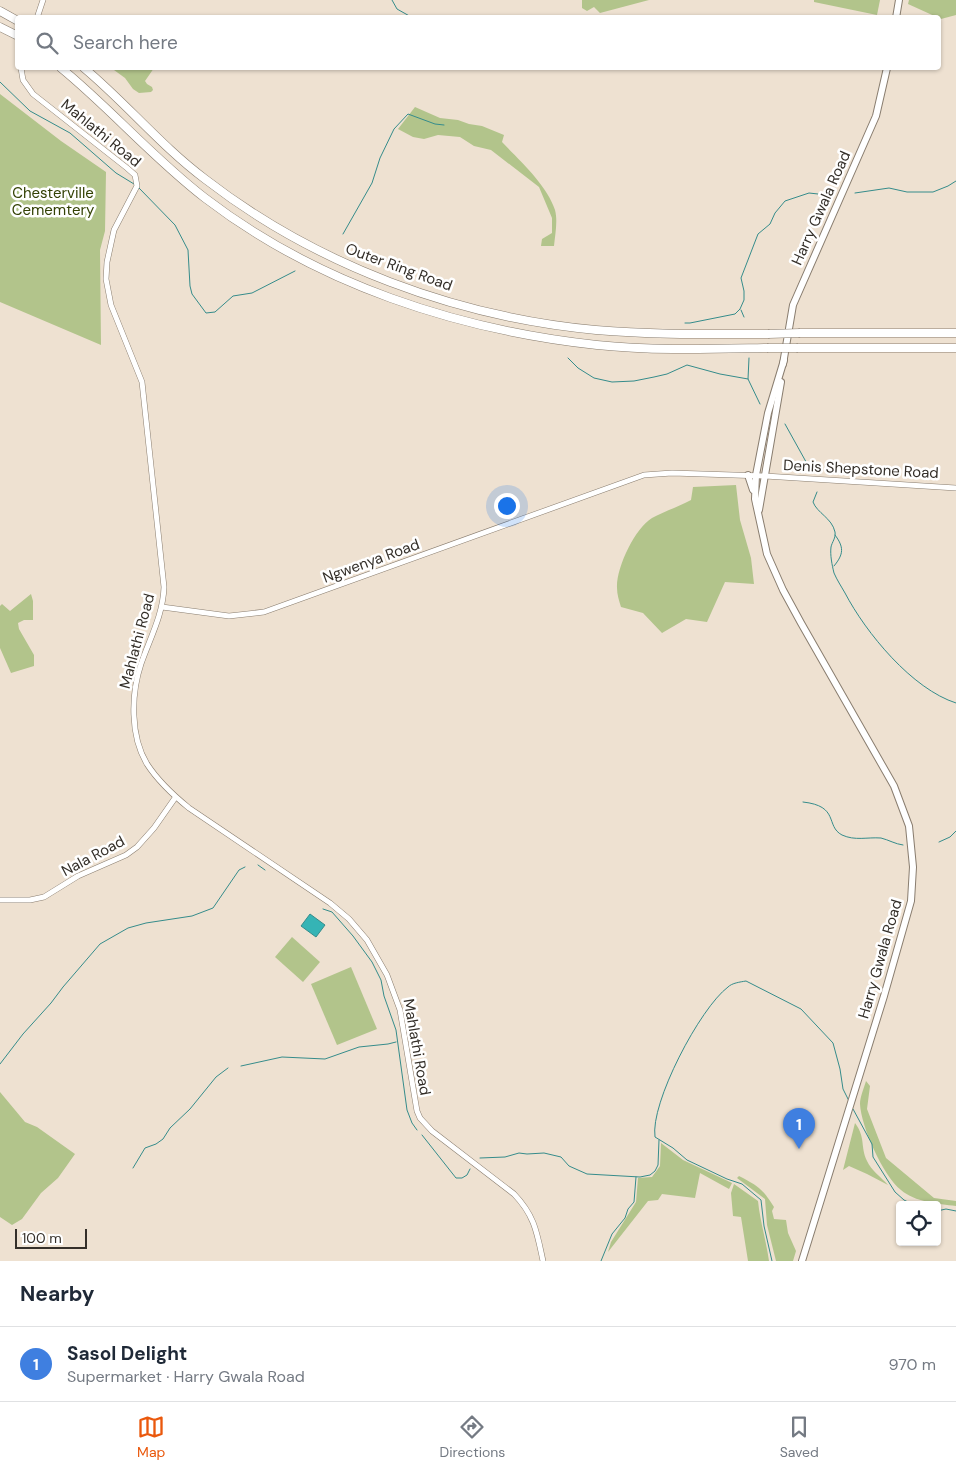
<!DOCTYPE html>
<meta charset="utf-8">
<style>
body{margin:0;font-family:"DM Sans",sans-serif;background:#f2f2f3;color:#1f2937}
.controls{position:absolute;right:15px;bottom:15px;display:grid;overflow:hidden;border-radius:5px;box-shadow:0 1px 4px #0004}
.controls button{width:45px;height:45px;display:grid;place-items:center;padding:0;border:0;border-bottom:1px solid #e0e1e3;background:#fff;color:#1f2937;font:25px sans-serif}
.scale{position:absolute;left:15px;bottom:12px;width:72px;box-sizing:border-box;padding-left:5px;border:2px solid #342f29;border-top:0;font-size:14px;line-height:18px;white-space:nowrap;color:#342f29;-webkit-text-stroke:4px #fff;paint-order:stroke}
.you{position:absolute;left:506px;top:505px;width:18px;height:18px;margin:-12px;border:4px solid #fff;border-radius:50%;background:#1a73e8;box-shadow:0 0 0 8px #1a73e833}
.badge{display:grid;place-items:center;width:32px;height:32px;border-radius:50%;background:#ea580c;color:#fff;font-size:16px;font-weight:700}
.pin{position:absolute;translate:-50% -41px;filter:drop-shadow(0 1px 2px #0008)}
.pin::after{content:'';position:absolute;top:26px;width:18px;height:15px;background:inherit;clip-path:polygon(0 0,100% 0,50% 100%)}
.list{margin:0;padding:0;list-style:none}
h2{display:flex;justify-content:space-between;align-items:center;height:65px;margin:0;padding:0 20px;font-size:21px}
h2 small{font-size:16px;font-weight:400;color:#747a83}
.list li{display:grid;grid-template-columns:32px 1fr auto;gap:15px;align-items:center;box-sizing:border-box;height:75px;padding:0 20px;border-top:1px solid #e0e1e3}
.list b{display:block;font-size:19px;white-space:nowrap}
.list p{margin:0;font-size:16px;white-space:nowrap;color:#747a83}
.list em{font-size:16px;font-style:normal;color:#747a83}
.icon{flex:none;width:28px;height:28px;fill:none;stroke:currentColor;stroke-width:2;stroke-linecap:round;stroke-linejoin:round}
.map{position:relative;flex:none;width:956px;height:1261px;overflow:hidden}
.search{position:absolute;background:#fff;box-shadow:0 1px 4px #0004;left:15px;right:15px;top:15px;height:55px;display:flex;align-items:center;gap:12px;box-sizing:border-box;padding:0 18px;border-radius:5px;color:#747a83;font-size:19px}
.sheet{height:140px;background:#fff}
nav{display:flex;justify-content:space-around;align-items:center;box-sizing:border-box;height:70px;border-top:1px solid #e0e1e3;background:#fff;font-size:14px;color:#747a83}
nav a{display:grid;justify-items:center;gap:2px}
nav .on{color:#ea580c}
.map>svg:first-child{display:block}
</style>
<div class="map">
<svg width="956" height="1261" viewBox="0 0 956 1261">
<rect width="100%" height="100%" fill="#eee1d1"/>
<g fill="#b2c48b">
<polygon points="582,0 649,0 600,13 594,7 587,11 582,8"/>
<polygon points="814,0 880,0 877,15 814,2"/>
<polygon points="909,0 956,0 956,15 941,19 908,4"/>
<polygon points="112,68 154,68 145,81 147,84 152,87 153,90 151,92 139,93 133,89 125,78 114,70"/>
<polygon points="0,94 61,141 106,172 105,231 100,250 101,345 0,302"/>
<path d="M415 107 440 118 458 120 469 124 482 126 504 135 502 142C520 161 547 185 555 210 558 221 555 235 554 246H541L542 239 552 233V218L539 187 491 150 474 146 460 137 438 135 424 139 413 137 398 129Z"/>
<path d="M736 485 740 520 751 558 754 584 725 582 707 622 686 619 662 633 643 613 621 607C619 601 617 594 617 588 616 568 635 528 652 518 665 511 678 507 691 500L693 487Z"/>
<polygon points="31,594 33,601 33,620 24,620 18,623 19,629 34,655 34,666 11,673 0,648 0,606 2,604 10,611"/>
<polygon points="292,937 320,962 303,982 275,957"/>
<polygon points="351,967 377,1029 337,1045 311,984"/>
<path d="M866 1081 870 1086 867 1109 886 1158 934 1198 956 1201V1206C938 1204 915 1202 901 1190 883 1176 861 1126 860 1104 860 1097 864 1088 866 1081Z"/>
<polygon points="0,1092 25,1122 37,1127 75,1154 58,1178 41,1193 22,1219 12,1225 0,1217"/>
<path d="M855 1123C866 1138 860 1146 867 1161 871 1170 881 1177 888 1185L867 1174 849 1166 843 1170Z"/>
<polygon points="661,1143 683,1160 732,1183 729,1189 700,1173 695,1198 662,1194 658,1200 648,1201 608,1252 611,1242 636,1202 638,1178 652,1177 660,1166"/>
<path d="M739 1176C758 1186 762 1188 774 1207L772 1211 774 1219 786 1220 788 1233 796 1251 793 1261H776L767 1225 765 1199 737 1178Z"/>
<path d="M734 1184 758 1201C760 1221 766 1240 769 1261H748L741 1217 733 1216 731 1193Z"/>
</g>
<polygon fill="#35b4b5" stroke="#358c8b" points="310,914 325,925 316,937 301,926"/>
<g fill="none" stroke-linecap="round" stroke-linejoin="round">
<g stroke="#358c8b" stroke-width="1">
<polyline points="392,0 397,9 413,18"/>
<polyline points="0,82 30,111 70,133 116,173 134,184"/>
<polyline points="139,188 175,225 188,250 190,286 192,294 206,313 215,312 233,296 252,293 295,271"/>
<polyline points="855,193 889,188 907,192 933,192 948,186 956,181"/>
<polyline points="343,234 372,183 380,158 394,129 408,114 435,124 444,125"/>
<polyline points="741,310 744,317"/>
<polyline points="685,323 690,323 735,314 740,309 744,300 744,291 741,278 758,234 770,224 775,213 785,201 809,193 818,194"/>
<polyline points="568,358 578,368 594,378 612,382 634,381 654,377 667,374 687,365 720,374 748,379"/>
<polyline points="749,358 748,379 760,404"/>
<polyline points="785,424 810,469"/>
<path d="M817 492 813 502C817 513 832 518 835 532 836 538 832 542 831 547 830 555 832 565 834 573 837 580 841 586 845 593 866 633 912 689 956 703"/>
<path d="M834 566C844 554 844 547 835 535"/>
<path d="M803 802C840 806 825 826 842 835 855 841 867 837 881 838 889 840 895 844 903 845"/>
<polyline points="939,842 950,837 956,831"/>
<polyline points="258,865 265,870"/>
<polyline points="323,909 332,912 353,936 372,962 381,980 384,996 396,1030 407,1110 412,1123 417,1130"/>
<polyline points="0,1064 23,1034 51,1003 63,987 100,944 128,928 146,923 192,916 213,908 239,870 245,867"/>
<polyline points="241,1066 282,1057 325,1059 359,1047 388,1044 396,1042"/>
<polyline points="853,1109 872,1144 873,1157 895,1192 904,1200 914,1205"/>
<polyline points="422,1135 456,1178 462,1178 467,1175 470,1169"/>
<polyline points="480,1158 505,1157 519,1153 527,1154 544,1153 561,1157 569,1166 587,1174 640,1177 650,1175 655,1171 658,1165 659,1140"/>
<polyline points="133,1168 145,1148 156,1144 163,1139 170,1128 190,1109 216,1077 228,1068"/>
<polyline points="937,1211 946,1209 956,1211"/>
<polyline points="601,1261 612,1234 625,1218 628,1209 634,1202 636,1177"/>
<path d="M772 1261 764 1226 761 1200 742 1184 727 1179 687 1160 673 1148 655 1137C650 1103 700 1008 728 987 732 983 740 982 746 981L801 1009 833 1043 840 1069 843 1089 849 1101"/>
</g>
<defs>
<g id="minor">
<polyline points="37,18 43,0"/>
<path d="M21 68 23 80 33 94 127 168 135 175 137 186 114 230 107 262 106 279 111 305 142 382 164 587C163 615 150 638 141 664 131 694 130 736 147 764 158 781 173 795 189 808L330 903 349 919 367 940 387 975 400 1010 417 1111 420 1118 432 1131 514 1194C535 1216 537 1233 543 1261"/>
<polyline points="162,607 229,616 264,612 644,475 672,473 765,476 956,488"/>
<polyline points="0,900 30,900 44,897 78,876 126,855 137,847 154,828 175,798"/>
</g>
<g id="major">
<polyline points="896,18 899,0"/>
<polyline points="784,360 768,413 756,475 755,499 767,554 783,590 801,623 894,786 909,826 913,867 911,901 884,996 802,1261"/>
<polyline points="783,364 793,305 876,116 887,68"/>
<polyline points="748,475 753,490"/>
<polyline points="759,510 781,382"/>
</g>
<g id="highway">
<polyline points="0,11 18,21"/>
<polyline points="0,27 18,36"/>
<path d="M61 68C111 109 153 158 205 198 317 284 458 330 597 345 653 351 711 349 767 348"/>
<path d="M84 68C126 103 161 146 205 179 316 265 456 317 596 330 653 335 711 334 768 334"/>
<polyline points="800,333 956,333"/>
<polyline points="798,348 956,348"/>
</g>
</defs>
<use href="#minor" stroke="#897d6f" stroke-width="6"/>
<use href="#major" stroke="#897d6f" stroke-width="8"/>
<use href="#highway" stroke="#897d6f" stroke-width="9"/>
<use href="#minor" stroke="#fff" stroke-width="5"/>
<use href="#major" stroke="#fff" stroke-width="6"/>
<use href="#highway" stroke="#fff" stroke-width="8"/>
<defs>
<g id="highway-bridge">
<polyline points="768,334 800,333"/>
<polyline points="767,348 798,348"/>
</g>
</defs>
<use href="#highway-bridge" stroke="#897d6f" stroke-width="9" stroke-linecap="butt"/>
<use href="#highway-bridge" stroke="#fff" stroke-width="8"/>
</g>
<g text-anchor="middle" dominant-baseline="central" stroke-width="5" stroke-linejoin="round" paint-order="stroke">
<g font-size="15" fill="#342f29" stroke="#fff">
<text transform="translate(101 133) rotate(39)">Mahlathi Road</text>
<text transform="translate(821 208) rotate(-66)">Harry Gwala Road</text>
<text transform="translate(399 267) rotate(20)">Outer Ring Road</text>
<text transform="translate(861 469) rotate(3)">Denis Shepstone Road</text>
<text transform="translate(371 561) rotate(-20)">Ngwenya Road</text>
<text transform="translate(137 641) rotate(-75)">Mahlathi Road</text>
<text transform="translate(93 856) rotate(-28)">Nala Road</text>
<text transform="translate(880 959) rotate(-74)">Harry Gwala Road</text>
<text transform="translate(417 1047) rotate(80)">Mahlathi Road</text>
</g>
<g font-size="15" fill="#344205" stroke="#fff">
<text x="53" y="193">Chesterville<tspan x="53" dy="17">Cememtery</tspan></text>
</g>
</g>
</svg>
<div class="controls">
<button><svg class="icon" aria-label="locate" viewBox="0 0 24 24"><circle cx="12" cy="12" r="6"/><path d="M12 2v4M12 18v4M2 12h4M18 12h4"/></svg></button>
</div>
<div class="scale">100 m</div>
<div class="you"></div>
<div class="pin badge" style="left:799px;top:1149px;background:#3f7fe0">1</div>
<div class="search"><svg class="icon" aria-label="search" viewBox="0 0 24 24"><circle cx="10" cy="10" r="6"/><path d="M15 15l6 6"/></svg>Search here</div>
</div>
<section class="sheet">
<h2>Nearby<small></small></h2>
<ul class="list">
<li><span class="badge" style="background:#3f7fe0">1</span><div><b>Sasol Delight</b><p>Supermarket · Harry Gwala Road</p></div><em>970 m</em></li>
</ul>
</section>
<nav>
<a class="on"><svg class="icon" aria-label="map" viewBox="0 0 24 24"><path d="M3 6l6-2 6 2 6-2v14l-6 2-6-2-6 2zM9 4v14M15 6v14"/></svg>Map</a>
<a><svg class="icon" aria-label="directions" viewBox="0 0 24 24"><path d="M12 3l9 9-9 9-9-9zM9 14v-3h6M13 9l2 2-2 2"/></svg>Directions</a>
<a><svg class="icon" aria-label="saved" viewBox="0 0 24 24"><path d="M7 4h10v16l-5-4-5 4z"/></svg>Saved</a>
</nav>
